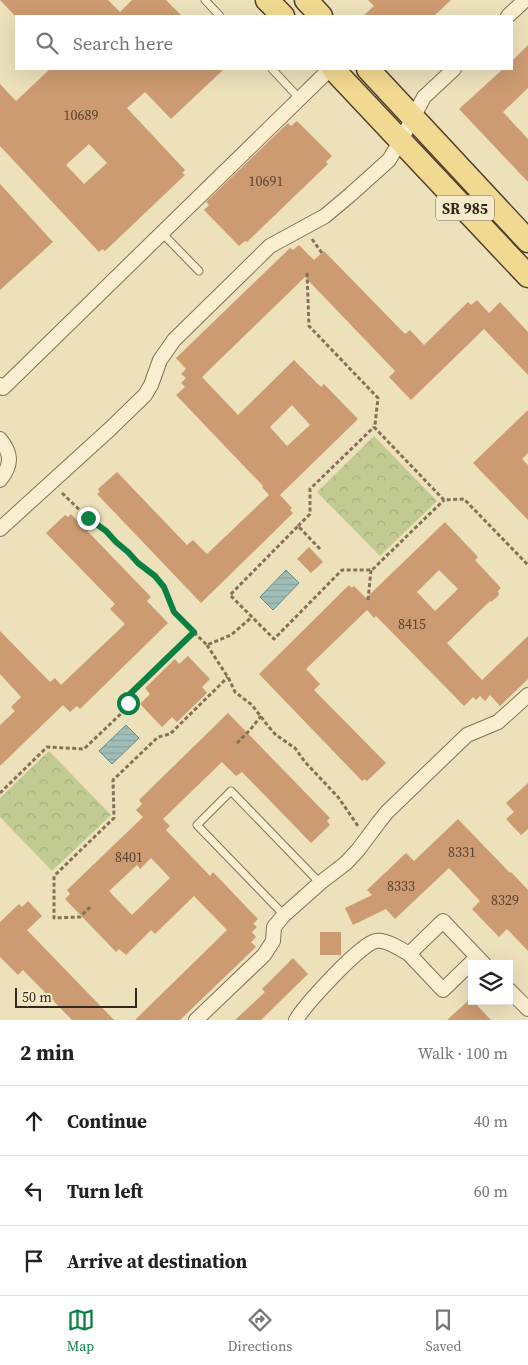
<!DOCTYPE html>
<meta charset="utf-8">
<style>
body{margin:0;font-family:"Source Serif 4",serif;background:#f6f6f6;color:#222}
.controls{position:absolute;right:15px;bottom:15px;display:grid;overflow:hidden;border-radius:0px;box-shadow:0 5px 20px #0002}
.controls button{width:45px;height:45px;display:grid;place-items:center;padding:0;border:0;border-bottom:1px solid #e0e0e0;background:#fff;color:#222;font:25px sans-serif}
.scale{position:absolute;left:15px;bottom:12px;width:122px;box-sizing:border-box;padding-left:5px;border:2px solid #34281b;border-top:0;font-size:14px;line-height:18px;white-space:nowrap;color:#34281b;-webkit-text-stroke:4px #f5ebcb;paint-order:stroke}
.stop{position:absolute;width:15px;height:15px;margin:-11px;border:4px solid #0b8043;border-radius:50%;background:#fff}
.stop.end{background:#0b8043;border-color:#fff;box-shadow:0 1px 5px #0008}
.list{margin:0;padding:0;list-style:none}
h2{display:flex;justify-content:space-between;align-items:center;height:65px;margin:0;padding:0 20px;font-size:21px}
h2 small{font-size:16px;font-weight:400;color:#767676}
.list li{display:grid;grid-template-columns:32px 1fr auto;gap:15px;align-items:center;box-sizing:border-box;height:70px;padding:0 20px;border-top:1px solid #e0e0e0}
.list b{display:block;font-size:19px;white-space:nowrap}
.list em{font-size:16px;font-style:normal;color:#767676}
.icon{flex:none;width:28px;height:28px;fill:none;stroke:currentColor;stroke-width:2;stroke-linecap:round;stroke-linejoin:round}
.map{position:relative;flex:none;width:528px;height:1020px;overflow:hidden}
.search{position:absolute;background:#fff;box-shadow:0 5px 20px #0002;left:15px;right:15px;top:15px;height:55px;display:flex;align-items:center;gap:12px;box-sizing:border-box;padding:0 18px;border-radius:0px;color:#767676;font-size:19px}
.sheet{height:275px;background:#fff}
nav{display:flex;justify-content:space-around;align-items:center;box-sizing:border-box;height:70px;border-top:1px solid #e0e0e0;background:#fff;font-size:14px;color:#767676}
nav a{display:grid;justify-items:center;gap:2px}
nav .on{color:#0b8043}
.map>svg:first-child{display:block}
</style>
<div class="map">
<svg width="528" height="1020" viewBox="0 0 528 1020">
<defs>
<pattern id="park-crowns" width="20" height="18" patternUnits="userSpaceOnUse" patternTransform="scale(1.25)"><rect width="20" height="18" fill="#c1cb91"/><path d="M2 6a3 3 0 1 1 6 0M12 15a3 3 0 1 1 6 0" fill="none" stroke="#a6ae7c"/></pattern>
<pattern id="water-rules" width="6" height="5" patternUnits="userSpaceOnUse" patternTransform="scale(1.25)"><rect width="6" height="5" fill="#a0beb7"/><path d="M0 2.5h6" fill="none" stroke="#8aa39d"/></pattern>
</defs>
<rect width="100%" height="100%" fill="#ede1bc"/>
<g fill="url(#park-crowns)">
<polygon points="374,436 437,501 380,556 317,492"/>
<polygon points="49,751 111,815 52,871 0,817 0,798"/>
</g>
<g fill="url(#water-rules)" stroke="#688c84">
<polygon points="286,570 299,583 273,610 260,597"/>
<polygon points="126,725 139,738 112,764 99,751"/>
</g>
<g fill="#cc9b71" fill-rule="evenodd">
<polygon points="0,0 108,0 120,12 132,0 166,0 182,16 15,16"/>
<polygon points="368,0 451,0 434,16 363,16 374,6"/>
<polygon points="528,45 528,88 503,112 528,139 528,182 459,109 503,69 512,69 512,61"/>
<path d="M50 69H224L171 119 145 92 127 108 185 170 182 173 185 175 105 251 102 249 99 252 0 146V84L16 101ZM89 144 107 163 84 184 66 165Z"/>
<polygon points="297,121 332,156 326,162 328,164 247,242 245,241 239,246 204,210 209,205 206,202 288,123 291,126"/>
<polygon points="0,184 53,242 0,290"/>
<path d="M299 245 314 260 324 251 405 334 410 330 424 345 468 302 471 305 477 300 489 313 500 302 528 332V375L484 329 411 400 389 377 395 371 305 277 202 377 238 415 294 360 321 387 324 384 358 419 280 495 292 508 290 510 293 513 201 603 97 494 100 492 98 489 117 472 187 545 193 540 207 554 269 495 262 487 263 486 176 395 185 387 181 383 186 378 181 374 186 369 176 358 290 248 293 250ZM292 405 310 425 287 446 270 427Z"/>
<polygon points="528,410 528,453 522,459 528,465 528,520 473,463"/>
<polygon points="71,514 151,597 147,601 168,623 80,709 77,706 70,712 63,705 0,766 0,725 15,711 11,707 21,697 0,674 0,631 50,682 55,678 61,685 125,624 110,609 115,604 46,533 65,515 68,517"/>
<path d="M445 522 478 557 475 560 501 588 498 591 499 595 491 602 490 601 447 643 482 680 528 636V679L500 706 490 695 485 701 480 696 476 700 473 697 464 706 376 616 374 618 367 610 306 669 320 684 314 690 386 763 367 781 365 779 362 781 259 674 349 585 352 588 354 586 366 598ZM439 570 458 589 435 611 417 592Z"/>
<polygon points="309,547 323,562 311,573 297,559"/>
<polygon points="188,656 210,679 202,687 207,693 177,722 172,717 162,727 140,704 150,694 145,688 175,659 179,664"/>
<path d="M228 713 330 818 327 821 330 825 311 843 242 772 236 776 222 762 163 819 170 826 166 830 210 876 213 872 258 919 253 924 257 927 252 932 256 937 251 942 256 947 180 1020H135L227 930 194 896 155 934 151 930 126 955 119 949 116 952 65 899 70 894 67 890 143 817 136 810 142 804 139 800ZM151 858 170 878 132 915 109 891 137 865 140 869Z"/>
<polygon points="528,783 528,829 521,835 506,819 514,812 506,803"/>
<polygon points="458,819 510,873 511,872 528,890 528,951 507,929 499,937 472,909 480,901 449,868 395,919 386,909 353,925 345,908 372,895 367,890 406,853 414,861"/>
<polygon points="28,901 42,916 27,930 114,1020 72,1020 23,970 18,975 0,957 0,922 19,904 22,907"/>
<rect x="320" y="932" width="21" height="23"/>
<polygon points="293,958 308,974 261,1020 235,1020 265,992 262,989"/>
<polygon points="468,1001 473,1001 491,1020 447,1020"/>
</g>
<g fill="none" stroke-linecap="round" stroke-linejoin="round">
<defs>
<g id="service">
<polyline points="205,0 220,16"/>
<polyline points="272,69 299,98"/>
<polyline points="162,233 199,271"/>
<polyline points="284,915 197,825 231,791 320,883"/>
</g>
<g id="minor">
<polyline points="508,16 525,0"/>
<polyline points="0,385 3,388 330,69"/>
<path d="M0 439C12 454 12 465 0 480"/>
<polyline points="0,529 110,429 145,395 151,385 160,360 174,340 270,246 325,216 350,195 389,160 401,140 424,97 454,69"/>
<polyline points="409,954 443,990 477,957"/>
<polyline points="509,990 528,1009"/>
<polyline points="196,1020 264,955 273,941 274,927 284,915 320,883 346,863 358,850 379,822 387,812 467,735 498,722 528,695"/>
<path d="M296 1020C305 1005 361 943 376 941 385 939 401 949 409 954L443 921 484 964"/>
</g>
<g id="primary">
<polyline points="267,0 283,16"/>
<polyline points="306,0 321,16"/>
<polyline points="333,69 528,276"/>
<polyline points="368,69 528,241"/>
</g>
</defs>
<use href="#service" stroke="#857156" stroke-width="9"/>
<use href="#minor" stroke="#857156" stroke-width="16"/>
<use href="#primary" stroke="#523f2b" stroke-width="25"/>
<g stroke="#857156" stroke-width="3" stroke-dasharray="4 2.5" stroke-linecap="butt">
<polyline points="312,239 322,253"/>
<polyline points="307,273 309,326 378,398 375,425 374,427 444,500 464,499 528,565"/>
<polyline points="62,493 88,518 106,531 116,542 128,552 142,567 155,576 164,587 172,609 177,616 207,645 231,635 252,617"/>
<polyline points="298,526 310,514 310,489 374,427"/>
<polyline points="320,549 298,526 230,595 274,639 342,570 372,570 444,500"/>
<polyline points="368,600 371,570"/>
<polyline points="207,645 229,679 235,692 252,705 268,726 276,735 295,748 305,762 338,797 358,826"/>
<polyline points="130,712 128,703 130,694 194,632"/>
<polyline points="237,743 250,730 261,716"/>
<polyline points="0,793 47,747 84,749 129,706"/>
<polyline points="90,907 80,917 54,918 54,876 114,818 113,780 158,737 170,734 228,677"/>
</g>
<use href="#service" stroke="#f9eecf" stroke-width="7"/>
<use href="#minor" stroke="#f9eecf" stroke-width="14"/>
<use href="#primary" stroke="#f2d992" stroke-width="22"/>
</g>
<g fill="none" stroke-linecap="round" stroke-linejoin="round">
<polyline stroke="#0b8043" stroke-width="6" points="88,518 106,531 116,542 128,552 138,563 155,576 164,587 174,612 194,632 130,694 128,703"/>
</g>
<g text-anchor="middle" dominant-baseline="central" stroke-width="4" stroke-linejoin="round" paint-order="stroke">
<g font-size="14" fill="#5a4530">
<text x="81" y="115">10689</text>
<text x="266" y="181">10691</text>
<text x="412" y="624">8415</text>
<text x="462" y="852">8331</text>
<text x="129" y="857">8401</text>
<text x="401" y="886">8333</text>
<text x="505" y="900">8329</text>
</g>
<rect fill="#f5ebcb" stroke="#6e6250" stroke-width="1" x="436" y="195.5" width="58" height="25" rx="4"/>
<g font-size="15" font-weight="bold" fill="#34281b">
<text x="465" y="208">SR 985</text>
</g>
</g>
</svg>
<div class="controls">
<button><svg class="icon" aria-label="layers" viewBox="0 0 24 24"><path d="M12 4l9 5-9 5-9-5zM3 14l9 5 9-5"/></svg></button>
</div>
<div class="scale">50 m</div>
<div class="stop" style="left:128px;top:703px"></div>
<div class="stop end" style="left:88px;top:518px"></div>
<div class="search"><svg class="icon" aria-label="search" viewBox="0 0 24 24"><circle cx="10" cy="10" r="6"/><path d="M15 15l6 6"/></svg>Search here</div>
</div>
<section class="sheet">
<h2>2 min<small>Walk · 100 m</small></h2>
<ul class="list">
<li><svg class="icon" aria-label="ahead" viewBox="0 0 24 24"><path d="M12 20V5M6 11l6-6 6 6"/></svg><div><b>Continue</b></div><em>40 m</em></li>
<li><svg class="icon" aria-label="left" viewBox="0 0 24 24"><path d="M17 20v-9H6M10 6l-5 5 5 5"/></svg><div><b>Turn left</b></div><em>60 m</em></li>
<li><svg class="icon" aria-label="arrive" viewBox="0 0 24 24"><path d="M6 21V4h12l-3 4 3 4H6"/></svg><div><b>Arrive at destination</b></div></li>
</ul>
</section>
<nav>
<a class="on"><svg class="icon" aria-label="map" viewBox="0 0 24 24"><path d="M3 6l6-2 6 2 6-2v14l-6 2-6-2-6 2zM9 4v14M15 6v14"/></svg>Map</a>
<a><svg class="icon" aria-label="directions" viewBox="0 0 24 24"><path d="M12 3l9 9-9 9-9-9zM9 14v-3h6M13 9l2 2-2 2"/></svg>Directions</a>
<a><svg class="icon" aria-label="saved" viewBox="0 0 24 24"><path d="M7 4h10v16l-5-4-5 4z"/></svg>Saved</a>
</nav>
